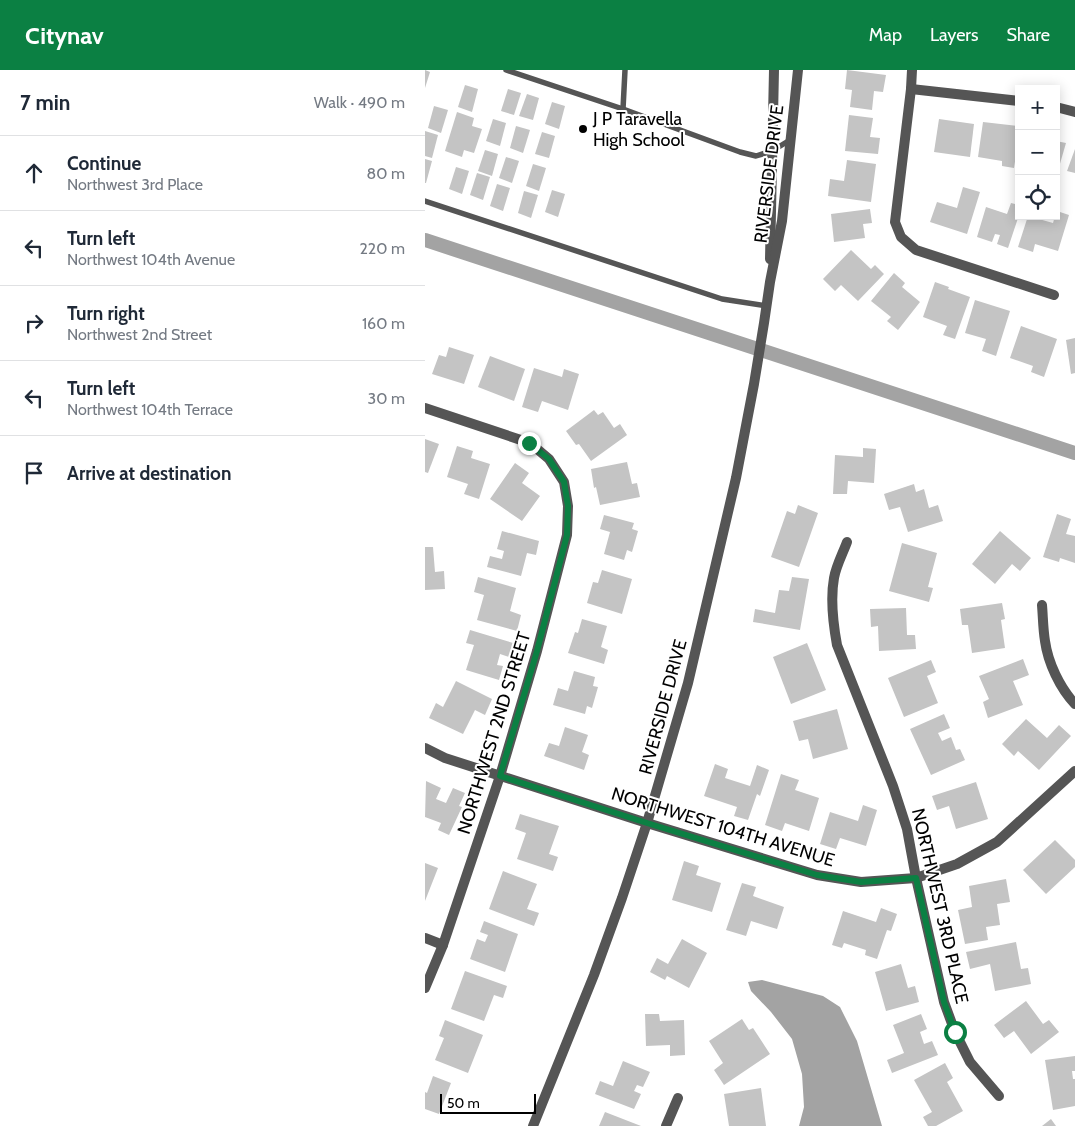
<!DOCTYPE html>
<meta charset="utf-8">
<style>
body{margin:0;font-family:Cabin,sans-serif;background:#f6f6f7;color:#1f2937}
.controls{position:absolute;right:15px;top:15px;display:grid;overflow:hidden;border-radius:0px;box-shadow:0 2px 12px #0003}
.controls button{width:45px;height:45px;display:grid;place-items:center;padding:0;border:0;border-bottom:1px solid #e0e1e3;background:#fff;color:#1f2937;font:25px sans-serif}
.scale{position:absolute;left:15px;bottom:12px;width:96px;box-sizing:border-box;padding-left:5px;border:2px solid #000;border-top:0;font-size:14px;line-height:18px;white-space:nowrap;color:#000;-webkit-text-stroke:4px #fff;paint-order:stroke}
.stop{position:absolute;width:15px;height:15px;margin:-11px;border:4px solid #0b8043;border-radius:50%;background:#fff}
.stop.end{background:#0b8043;border-color:#fff;box-shadow:0 1px 5px #0008}
.list{margin:0;padding:0;list-style:none}
h2{display:flex;justify-content:space-between;align-items:center;height:65px;margin:0;padding:0 20px;font-size:21px}
h2 small{font-size:16px;font-weight:400;color:#747a83}
.list li{display:grid;grid-template-columns:32px 1fr auto;gap:15px;align-items:center;box-sizing:border-box;height:75px;padding:0 20px;border-top:1px solid #e0e1e3}
.list b{display:block;font-size:19px;white-space:nowrap}
.list p{margin:0;font-size:16px;white-space:nowrap;color:#747a83}
.list em{font-size:16px;font-style:normal;color:#747a83}
.icon{flex:none;width:28px;height:28px;fill:none;stroke:currentColor;stroke-width:2;stroke-linecap:round;stroke-linejoin:round}
.map{position:relative;flex:none;width:650px;height:1056px;overflow:hidden}
header{display:flex;align-items:center;gap:30px;box-sizing:border-box;height:70px;padding:0 25px;background:#0b8043;color:#fff}
header strong{font-size:24px}
nav{display:flex;gap:28px;margin-inline-start:auto;font-size:18px}
main{display:flex}
aside{flex:1;background:#fff}
.map>svg:first-child{display:block}
</style>
<header>
<strong>Citynav</strong>
<nav><a>Map</a><a>Layers</a><a>Share</a></nav>
</header>
<main>
<aside>
<h2>7 min<small>Walk · 490 m</small></h2>
<ul class="list">
<li><svg class="icon" aria-label="ahead" viewBox="0 0 24 24"><path d="M12 20V5M6 11l6-6 6 6"/></svg><div><b>Continue</b><p>Northwest 3rd Place</p></div><em>80 m</em></li>
<li><svg class="icon" aria-label="left" viewBox="0 0 24 24"><path d="M17 20v-9H6M10 6l-5 5 5 5"/></svg><div><b>Turn left</b><p>Northwest 104th Avenue</p></div><em>220 m</em></li>
<li><svg class="icon" aria-label="right" viewBox="0 0 24 24"><path d="M7 20v-9h11M14 6l5 5-5 5"/></svg><div><b>Turn right</b><p>Northwest 2nd Street</p></div><em>160 m</em></li>
<li><svg class="icon" aria-label="left" viewBox="0 0 24 24"><path d="M17 20v-9H6M10 6l-5 5 5 5"/></svg><div><b>Turn left</b><p>Northwest 104th Terrace</p></div><em>30 m</em></li>
<li><svg class="icon" aria-label="arrive" viewBox="0 0 24 24"><path d="M6 21V4h12l-3 4 3 4H6"/></svg><div><b>Arrive at destination</b></div></li>
</ul>
</aside>
<div class="map">
<svg width="650" height="1056" viewBox="0 0 650 1056">
<rect width="100%" height="100%" fill="#fff"/>
<polygon fill="#a3a3a3" points="337,910 398,926 415,937 432,971 457,1056 374,1056 379,1037 377,1004 367,969 346,942 326,921 323,912"/>
<g fill="none" stroke-linecap="round" stroke-linejoin="round">
<polyline stroke="#a3a3a3" stroke-width="14" points="0,170 650,383"/>
</g>
<g fill="#c4c4c4">
<polygon points="0,0 5,2 0,18"/>
<polygon points="422,0 461,5 458,22 449,21 447,40 425,37 427,20 420,19"/>
<polygon points="40,15 53,19 47,42 33,37"/>
<polygon points="83,19 96,23 89,45 76,41"/>
<polygon points="102,24 114,28 108,50 94,46"/>
<polygon points="127,32 140,36 134,59 120,54"/>
<polygon points="9,36 23,40 16,63 3,58"/>
<polygon points="32,42 49,48 47,56 57,59 49,83 39,80 37,87 20,81"/>
<polygon points="424,45 448,48 445,67 455,68 453,84 420,81"/>
<polygon points="68,49 81,53 75,76 61,71"/>
<polygon points="514,49 549,54 545,87 509,82"/>
<polygon points="558,52 594,56 594,66 589,98 577,96 577,91 553,87"/>
<polygon points="91,56 105,60 98,83 85,78"/>
<polygon points="0,61 13,65 7,88 0,86"/>
<polygon points="117,62 130,66 124,88 110,84"/>
<polygon points="631,71 641,73 632,104 631,104"/>
<polygon points="650,79 650,103 642,101"/>
<polygon points="60,80 73,84 67,106 53,101"/>
<polygon points="81,87 94,91 87,113 74,108"/>
<polygon points="0,89 7,91 1,113 0,113"/>
<polygon points="422,90 451,94 446,132 403,126 405,109 419,111"/>
<polygon points="108,94 121,98 114,121 101,116"/>
<polygon points="31,97 44,101 37,124 24,119"/>
<polygon points="52,103 65,107 58,130 45,125"/>
<polygon points="72,114 85,118 78,141 65,136"/>
<polygon points="538,117 555,122 542,164 505,152 512,132 532,138"/>
<polygon points="127,120 140,124 133,147 120,142"/>
<polygon points="99,121 113,125 106,148 93,143"/>
<polygon points="586,133 594,135 594,145 583,178 572,174 575,165 570,164 567,172 552,167 561,137 582,144"/>
<polygon points="445,139 447,153 438,154 440,168 409,172 406,144"/>
<polygon points="632,141 644,145 633,181 610,174 608,182 593,177 603,146 628,153 630,146 631,146"/>
<polygon points="426,180 446,199 450,195 459,204 433,231 416,215 410,221 398,209"/>
<polygon points="469,203 480,213 477,217 495,232 473,260 462,251 466,247 446,231"/>
<polygon points="510,212 524,217 523,219 545,227 530,269 518,265 522,256 498,247"/>
<polygon points="550,230 585,241 571,286 557,281 561,269 540,263"/>
<polygon points="596,256 632,269 619,307 606,302 608,296 585,288"/>
<polygon points="650,268 650,303 646,304 641,270"/>
<polygon points="24,277 49,285 39,314 7,304 14,285 21,287"/>
<polygon points="65,286 100,299 89,331 53,317"/>
<polygon points="109,298 137,307 139,299 154,304 143,340 117,331 113,342 97,337"/>
<polygon points="169,340 173,345 178,342 189,358 195,354 202,365 166,391 154,374 151,375 141,361"/>
<polygon points="0,369 14,374 3,403 0,402"/>
<polygon points="32,376 48,381 46,388 65,394 54,429 39,424 43,414 22,407"/>
<polygon points="438,378 451,379 449,413 423,411 422,424 408,424 410,385 438,387"/>
<polygon points="202,392 207,414 212,413 215,427 175,435 171,417 169,418 166,399"/>
<polygon points="90,393 104,403 97,413 115,426 97,451 65,429"/>
<polygon points="489,414 491,422 499,419 504,438 513,435 518,451 483,462 475,437 464,440 459,424"/>
<polygon points="373,435 393,443 374,497 346,487 362,441 370,444"/>
<polygon points="632,444 646,449 641,464 650,466 650,493 635,488 634,492 618,487"/>
<polygon points="179,445 209,453 207,459 213,461 207,482 202,480 199,490 179,484 185,462 175,459"/>
<polygon points="77,461 114,471 111,485 102,483 96,506 62,497 65,486 77,489 79,481 72,479"/>
<polygon points="575,461 606,488 595,501 587,494 570,514 547,494"/>
<polygon points="477,473 512,483 503,517 508,518 504,532 464,521"/>
<polygon points="0,477 8,477 10,502 19,501 20,519 0,520"/>
<polygon points="177,500 207,509 197,544 162,533 168,512 173,513"/>
<polygon points="53,507 91,518 85,541 96,545 92,561 52,550 59,525 49,522"/>
<polygon points="367,507 384,509 375,560 328,552 330,539 350,543 354,520 364,521"/>
<polygon points="577,533 580,549 576,550 580,578 547,583 543,555 537,555 535,539"/>
<polygon points="481,538 482,565 490,565 491,579 454,581 453,556 446,557 445,539"/>
<polygon points="157,549 182,556 176,577 183,580 179,594 143,583 150,562 153,563"/>
<polygon points="45,560 88,573 84,587 75,584 72,595 78,596 74,610 41,600 49,575 41,573"/>
<polygon points="382,573 401,620 366,634 348,587"/>
<polygon points="598,589 604,605 588,611 598,635 563,648 558,632 564,629 554,606"/>
<polygon points="506,590 511,602 502,606 513,633 479,647 463,608"/>
<polygon points="149,601 170,607 168,616 173,617 167,638 162,636 160,644 128,635 133,618 143,621"/>
<polygon points="31,611 67,629 60,645 50,640 38,664 4,648 11,633 18,637"/>
<polygon points="412,639 423,679 388,689 383,669 374,671 368,651"/>
<polygon points="519,644 525,658 513,663 517,671 526,667 531,680 535,679 540,690 506,705 485,659"/>
<polygon points="601,649 622,668 634,655 646,666 614,700 593,681 589,686 577,674"/>
<polygon points="140,657 163,665 157,682 164,685 159,700 119,686 124,673 134,676"/>
<polygon points="290,694 303,699 300,708 325,716 332,695 344,700 335,726 332,724 323,750 309,746 312,737 279,726"/>
<polygon points="356,704 374,710 370,720 394,728 384,761 360,753 357,761 340,755"/>
<polygon points="1,711 16,718 11,729 21,733 28,718 40,723 34,736 37,737 24,765 13,760 16,753 0,747"/>
<polygon points="551,712 563,749 531,759 524,736 512,740 507,726"/>
<polygon points="438,735 452,740 441,776 415,768 411,779 395,774 405,742 433,751"/>
<polygon points="95,744 134,756 124,784 133,787 128,801 92,789 101,763 90,759"/>
<polygon points="630,770 650,790 650,797 621,824 598,800"/>
<polygon points="259,791 274,796 271,805 296,813 287,842 247,830"/>
<polygon points="0,793 13,798 0,831"/>
<polygon points="78,801 112,814 102,839 114,843 109,856 64,839"/>
<polygon points="581,809 585,832 572,834 575,855 561,857 563,870 540,874 533,840 547,837 544,816"/>
<polygon points="317,813 331,817 328,826 359,837 352,859 326,851 321,866 301,860"/>
<polygon points="456,838 472,844 466,861 462,860 452,889 440,885 441,880 419,873 417,878 407,875 418,841 451,852"/>
<polygon points="59,851 93,864 80,902 45,889 52,869 60,872 63,865 55,862"/>
<polygon points="257,869 282,883 264,918 242,906 240,910 225,902 232,888 243,894"/>
<polygon points="591,872 596,899 603,898 606,914 570,921 565,894 545,899 541,882"/>
<polygon points="476,894 483,918 490,916 494,932 461,941 450,902"/>
<polygon points="40,901 82,916 78,928 69,925 59,951 26,939"/>
<polygon points="601,931 618,954 624,950 634,962 606,984 589,961 579,968 569,955"/>
<polygon points="220,944 234,944 235,951 259,950 260,985 245,986 245,975 221,976"/>
<polygon points="496,944 502,959 495,962 499,974 507,971 513,985 467,1003 462,990 479,983 468,955"/>
<polygon points="317,949 324,960 328,958 345,984 299,1015 289,1000 298,993 284,971"/>
<polygon points="20,950 58,965 43,1003 10,990 19,968 14,966"/>
<polygon points="650,986 650,1001 647,1001 648,1009 650,1009 650,1036 628,1040 620,990"/>
<polygon points="198,991 225,1002 218,1017 212,1015 209,1021 216,1024 209,1039 170,1024 175,1011 188,1016"/>
<polygon points="520,993 528,1008 522,1012 538,1041 511,1056 503,1056 498,1047 507,1042 489,1010"/>
<polygon points="8,1006 26,1013 14,1044 0,1039 0,1022 2,1023"/>
<polygon points="336,1018 341,1056 304,1056 299,1024"/>
<polygon points="180,1042 216,1056 174,1056"/>
<polygon points="626,1049 631,1056 617,1056"/>
</g>
<g fill="none" stroke-linecap="round" stroke-linejoin="round">
<g stroke="#555" stroke-width="5.5">
<polyline points="81,0 198,39 315,82 331,86 347,81 365,70"/>
<polyline points="198,39 200,0"/>
<polyline points="0,131 297,229 342,236"/>
</g>
<g stroke="#555" stroke-width="10">
<polyline points="487,0 486,19 470,152 476,167 491,180 629,225"/>
<polyline points="486,19 594,31"/>
<polyline points="631,37 650,42"/>
<polyline points="0,338 105,373 124,389 139,412 143,436 142,465 112,581 75,706 18,875 0,918"/>
<path d="M422 472C418 483 411 496 409 508 405 530 408 553 412 575L468 716 482 759 491 808 519 932 530 962 545 992 574 1026"/>
<path d="M617 535C618 547 618 559 620 571 623 593 635 618 650 634"/>
<polyline points="0,678 20,688 222,753 392,805 436,812 491,808 532,794 572,772 650,701"/>
<polyline points="0,868 18,875"/>
<polyline points="241,1056 253,1028"/>
</g>
<g stroke="#555" stroke-width="10">
<polyline points="345,189 349,0"/>
<polyline points="108,1056 169,905 197,828 222,753 263,613 311,408 329,314 339,253 345,212 357,151 373,0"/>
</g>
</g>
<g fill="none" stroke-linecap="round" stroke-linejoin="round">
<polyline stroke="#0b8043" stroke-width="6" points="104,373 124,389 139,412 143,436 142,465 112,581 75,706 222,753 392,805 436,812 491,808 519,932 530,962"/>
</g>
<circle fill="#000" stroke="#fff" stroke-width="2" cx="158" cy="59" r="5"/>
<g text-anchor="middle" dominant-baseline="central" stroke-width="4" stroke-linejoin="round" paint-order="stroke">
<g font-size="18" fill="#000" stroke="#fff" text-anchor="start">
<text x="168" y="49">J P Taravella<tspan x="168" dy="21">High School</tspan></text>
</g>
<g font-size="18" fill="#000" stroke="#fff">
<text transform="translate(344 104) rotate(-83)">RIVERSIDE DRIVE</text>
<text transform="translate(238 637) rotate(-75)">RIVERSIDE DRIVE</text>
<text transform="translate(69 663) rotate(-73)">NORTHWEST 2ND STREET</text>
<text transform="translate(298 757) rotate(17)">NORTHWEST 104TH AVENUE</text>
<text transform="translate(515 836) rotate(77)">NORTHWEST 3RD PLACE</text>
</g>
</g>
</svg>
<div class="controls">
<button>+</button>
<button>−</button>
<button><svg class="icon" aria-label="locate" viewBox="0 0 24 24"><circle cx="12" cy="12" r="6"/><path d="M12 2v4M12 18v4M2 12h4M18 12h4"/></svg></button>
</div>
<div class="scale">50 m</div>
<div class="stop" style="left:530px;top:962px"></div>
<div class="stop end" style="left:104px;top:373px"></div>
</div>
</main>
